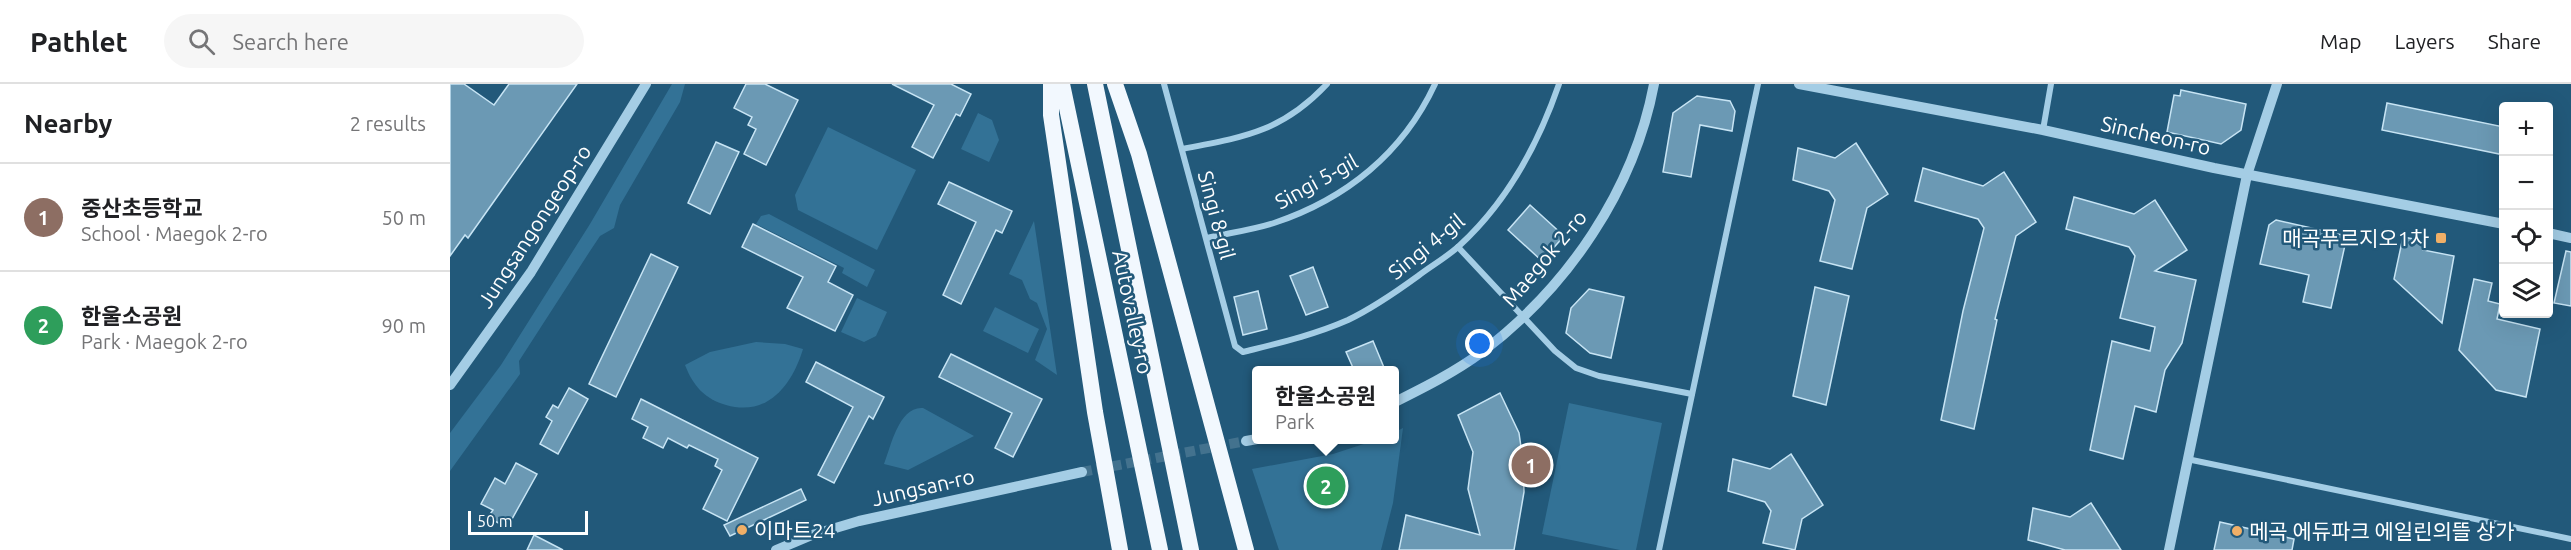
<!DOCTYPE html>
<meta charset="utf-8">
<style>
body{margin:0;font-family:Ubuntu,"Noto Sans KR",sans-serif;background:#f6f6f6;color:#202124}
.controls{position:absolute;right:18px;top:18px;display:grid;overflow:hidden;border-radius:6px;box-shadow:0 6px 24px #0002}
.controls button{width:54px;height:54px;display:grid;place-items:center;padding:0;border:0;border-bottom:2px solid #e0e0e0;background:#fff;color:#202124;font:30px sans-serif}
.scale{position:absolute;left:18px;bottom:15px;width:120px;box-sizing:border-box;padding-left:6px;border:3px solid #fff;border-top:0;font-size:16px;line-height:21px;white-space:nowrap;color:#fff;-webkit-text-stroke:4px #22597a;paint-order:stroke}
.you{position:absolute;left:1030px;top:260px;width:21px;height:21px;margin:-15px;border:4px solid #fff;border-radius:50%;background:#1a73e8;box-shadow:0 0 0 9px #1a73e833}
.badge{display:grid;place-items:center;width:39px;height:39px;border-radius:50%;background:#1a73e8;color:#fff;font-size:20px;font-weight:700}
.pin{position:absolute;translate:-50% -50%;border:3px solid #fff;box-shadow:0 2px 6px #0006}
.popup{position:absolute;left:802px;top:282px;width:147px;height:78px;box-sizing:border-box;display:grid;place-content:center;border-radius:6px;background:#fff;filter:drop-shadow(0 2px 4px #0005);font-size:20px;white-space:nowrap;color:#757577}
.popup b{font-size:22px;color:#202124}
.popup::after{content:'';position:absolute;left:50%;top:100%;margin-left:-12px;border:12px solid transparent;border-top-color:#fff}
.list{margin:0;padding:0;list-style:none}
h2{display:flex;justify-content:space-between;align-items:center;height:78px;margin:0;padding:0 24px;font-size:26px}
h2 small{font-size:20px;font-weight:400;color:#757577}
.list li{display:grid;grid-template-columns:39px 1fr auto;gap:18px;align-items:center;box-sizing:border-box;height:108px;padding:0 24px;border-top:2px solid #e0e0e0}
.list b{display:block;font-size:22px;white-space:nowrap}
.list p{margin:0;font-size:20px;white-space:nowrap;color:#757577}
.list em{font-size:20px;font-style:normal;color:#757577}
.icon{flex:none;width:33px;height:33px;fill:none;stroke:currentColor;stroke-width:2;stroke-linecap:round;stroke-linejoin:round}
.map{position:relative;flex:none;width:2121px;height:466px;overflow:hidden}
header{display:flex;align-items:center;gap:36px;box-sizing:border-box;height:84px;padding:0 30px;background:#fff;border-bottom:2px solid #e0e0e0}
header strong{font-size:28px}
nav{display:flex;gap:33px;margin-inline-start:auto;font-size:21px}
.search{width:420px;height:54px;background:#f6f6f6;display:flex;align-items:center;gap:15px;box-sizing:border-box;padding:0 21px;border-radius:33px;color:#757577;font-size:22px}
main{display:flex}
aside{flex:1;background:#fff}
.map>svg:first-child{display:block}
</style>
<header>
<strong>Pathlet</strong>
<div class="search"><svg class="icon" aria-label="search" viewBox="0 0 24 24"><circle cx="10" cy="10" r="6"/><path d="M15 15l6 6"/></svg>Search here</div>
<nav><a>Map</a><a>Layers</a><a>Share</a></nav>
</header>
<main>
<aside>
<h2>Nearby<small>2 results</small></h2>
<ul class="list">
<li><span class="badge" style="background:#8d6e63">1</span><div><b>중산초등학교</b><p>School · Maegok 2-ro</p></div><em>50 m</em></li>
<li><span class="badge" style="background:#2e9e5b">2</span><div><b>한울소공원</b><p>Park · Maegok 2-ro</p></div><em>90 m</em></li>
</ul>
</aside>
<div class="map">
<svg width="2121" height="466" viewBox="0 0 2121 466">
<rect width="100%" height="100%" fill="#22597a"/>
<g fill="#337296">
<polygon points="222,0 235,0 230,18 170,121 164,144 150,152 140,167 69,277 70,290 0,387 0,349 51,281 140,140"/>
<polygon points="528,29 542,36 549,56 539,78 511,65"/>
<polygon points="378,43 466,86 427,166 348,126 345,111"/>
<polygon points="319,130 425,186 417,203 392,189 394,184 306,140 311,132"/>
<polygon points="584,137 607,291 585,276 597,245 587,219 580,215 572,196 559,190"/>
<polygon points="407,214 437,228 426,252 414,258 391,248"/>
<polygon points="545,223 589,245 578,269 533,247"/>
<path d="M306 258 335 260 353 265C342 301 318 333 276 321 255 315 243 302 235 281L260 268Z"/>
<polygon points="1119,319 1212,339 1186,466 1170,466 1092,450"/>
<path d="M473 324 524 352 458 386 434 380C441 362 449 322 473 324Z"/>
<polygon points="953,344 943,419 931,466 829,466 802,385 883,370 926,356 945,356 945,348"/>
</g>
<g fill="#6b99b4" stroke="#c7e4f4" stroke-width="1.5">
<polygon points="0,0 14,0 44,21 59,0 127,0 18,154 15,151 0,172"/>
<polygon points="296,0 315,0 348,16 316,81 294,70 306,45 298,41 302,33 284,24"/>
<polygon points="442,0 501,0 521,10 510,32 506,30 483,74 462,63 484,21"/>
<polygon points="1731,6 1796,20 1791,46 1771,60 1717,48 1724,11 1730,12"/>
<polygon points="1247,12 1280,17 1285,27 1282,47 1250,41 1241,93 1213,88 1223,29"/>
<polygon points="1937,19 2054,43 2054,71 1932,46"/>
<polygon points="266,58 289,68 260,130 238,119"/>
<polygon points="1406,59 1438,110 1417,124 1402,185 1370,177 1385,116 1379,107 1343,96 1348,64 1385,74"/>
<polygon points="1473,84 1533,102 1554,88 1586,138 1566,152 1545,235 1547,236 1524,345 1491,336 1513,227 1534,144 1528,135 1465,117"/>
<polygon points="499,98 562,127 552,149 546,146 511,220 493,211 526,138 488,120"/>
<polygon points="1624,113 1684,130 1705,116 1737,166 1705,187 1746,196 1732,259 1715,286 1706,328 1685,322 1673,375 1640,366 1662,257 1700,267 1705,243 1670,234 1685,172 1679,163 1616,145"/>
<polygon points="1080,121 1114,152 1092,177 1058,146"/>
<polygon points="1826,136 1897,152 1881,224 1853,218 1859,191 1810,180 1819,141"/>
<polygon points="303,140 386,182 378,198 403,211 385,247 337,224 353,193 292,163"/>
<polygon points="1953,153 1975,157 1973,166 2004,172 1992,239 1944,195"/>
<polygon points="2116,167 2121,168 2121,222 2104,219"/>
<polygon points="201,170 228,183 166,313 139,300"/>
<polygon points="863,183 878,223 856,231 840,192"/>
<polygon points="2024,195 2042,199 2038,217 2050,220 2047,235 2090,245 2076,313 2046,306 2009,266"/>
<polygon points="1365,203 1399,212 1376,321 1343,312"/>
<polygon points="1139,205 1174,213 1161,274 1140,269 1116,249 1121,224"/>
<polygon points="808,207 817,245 793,251 784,213"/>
<polygon points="923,257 935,286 904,286 896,268"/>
<polygon points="501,270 592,315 563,373 545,364 562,329 489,293"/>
<polygon points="366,278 434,313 423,335 419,332 384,399 368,391 403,323 356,298"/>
<polygon points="119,304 138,315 108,370 90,360 102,337 96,333 103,321 108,324"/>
<polygon points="1050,309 1069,349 1073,377 1074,408 1064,466 949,466 956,431 1030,451 1018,405 1023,368 1008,331"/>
<polygon points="191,315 308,374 277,437 253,425 272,386 265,382 268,375 239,361 237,364 218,354 213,364 193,354 198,343 182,335"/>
<polygon points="1341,370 1373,421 1352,435 1345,466 1313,459 1321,427 1315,418 1278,407 1283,375 1320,385"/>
<polygon points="66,379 87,390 57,444 38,433 43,426 31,420 45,394 55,400"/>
<polygon points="351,405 356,416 280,452 274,441"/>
<polygon points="1641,419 1671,466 1615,466 1578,456 1583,424 1620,433"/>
<polygon points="1770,438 1844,455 1842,466 1764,466"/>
<polygon points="84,451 113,466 77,466"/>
</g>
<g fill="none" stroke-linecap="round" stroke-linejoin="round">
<polyline stroke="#43728e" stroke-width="10" stroke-dasharray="10 5" stroke-linecap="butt" points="632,388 796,357"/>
<g stroke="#a4cde5" stroke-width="6">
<path d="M714 0 785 262 793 268C829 259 864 251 898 236 923 224 946 208 968 192 981 182 997 173 1009 162 1057 118 1088 61 1109 0"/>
<polyline points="1593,46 1601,0"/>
<path d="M732 65C794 53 832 48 877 0"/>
<path d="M757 154C779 149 802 146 824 139 896 115 953 69 985 0"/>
<polyline points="1008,163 1105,267 1126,284 1149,292 1242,310"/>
<polyline points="1737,375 2121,455"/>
<polyline points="1209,466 1308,0"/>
</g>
<g stroke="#a4cde5" stroke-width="10">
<polyline points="1349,0 1593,46 1764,84 2054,140"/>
<polyline points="2098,149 2121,154"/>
<polyline points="0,301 81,188 196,0"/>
<path d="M945 318C975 303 1005 288 1032 268 1118 203 1184 106 1204 0"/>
<polyline points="796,357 807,355"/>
<polyline points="326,466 362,451 409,437 632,388"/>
<polyline points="1719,466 1797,91 1827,0"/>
</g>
<g stroke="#f2f8fe" stroke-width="16">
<polyline points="601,0 601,31 645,328 670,466"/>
<polyline points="612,0 710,466"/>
<polyline points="645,0 741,466"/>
<polyline points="665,0 689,70 796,466"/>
</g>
</g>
<g fill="#f0af67" stroke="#22597a" stroke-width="2">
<rect x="1985" y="148" width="12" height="12" rx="3"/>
<circle cx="292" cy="446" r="6"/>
<circle cx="1787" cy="447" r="6"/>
</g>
<g text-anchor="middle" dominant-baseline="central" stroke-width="5" stroke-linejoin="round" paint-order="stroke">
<g font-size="21" fill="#fff" stroke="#22597a">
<text transform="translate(1706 51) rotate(13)">Sincheon-ro</text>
<text transform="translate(866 97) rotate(-29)">Singi 5-gil</text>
<text transform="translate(767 131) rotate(75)">Singi 8-gil</text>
<text transform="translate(84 142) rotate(-57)">Jungsangongeop-ro</text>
<text transform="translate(976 162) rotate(-39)">Singi 4-gil</text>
<text transform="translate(1094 174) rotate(-50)">Maegok 2-ro</text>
<text transform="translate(683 228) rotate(78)">Autovalley-ro</text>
<text transform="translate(473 403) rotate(-13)">Jungsan-ro</text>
</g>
<g font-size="21" fill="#fff" stroke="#22597a" text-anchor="start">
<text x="1979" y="154" text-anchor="end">매곡푸르지오1차</text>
<text x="304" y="446">이마트24</text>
<text x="1799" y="447">메곡 에듀파크 에일린의뜰 상가</text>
</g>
</g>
</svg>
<div class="controls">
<button>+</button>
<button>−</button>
<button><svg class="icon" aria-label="locate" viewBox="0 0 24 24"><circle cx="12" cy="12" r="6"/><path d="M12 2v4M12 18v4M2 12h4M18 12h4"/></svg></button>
<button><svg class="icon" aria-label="layers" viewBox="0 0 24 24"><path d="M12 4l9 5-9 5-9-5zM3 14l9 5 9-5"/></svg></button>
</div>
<div class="scale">50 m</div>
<div class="you"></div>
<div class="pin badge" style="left:1081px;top:381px;background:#8d6e63">1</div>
<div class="pin badge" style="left:876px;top:402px;background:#2e9e5b">2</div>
<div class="popup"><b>한울소공원</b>Park</div>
</div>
</main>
